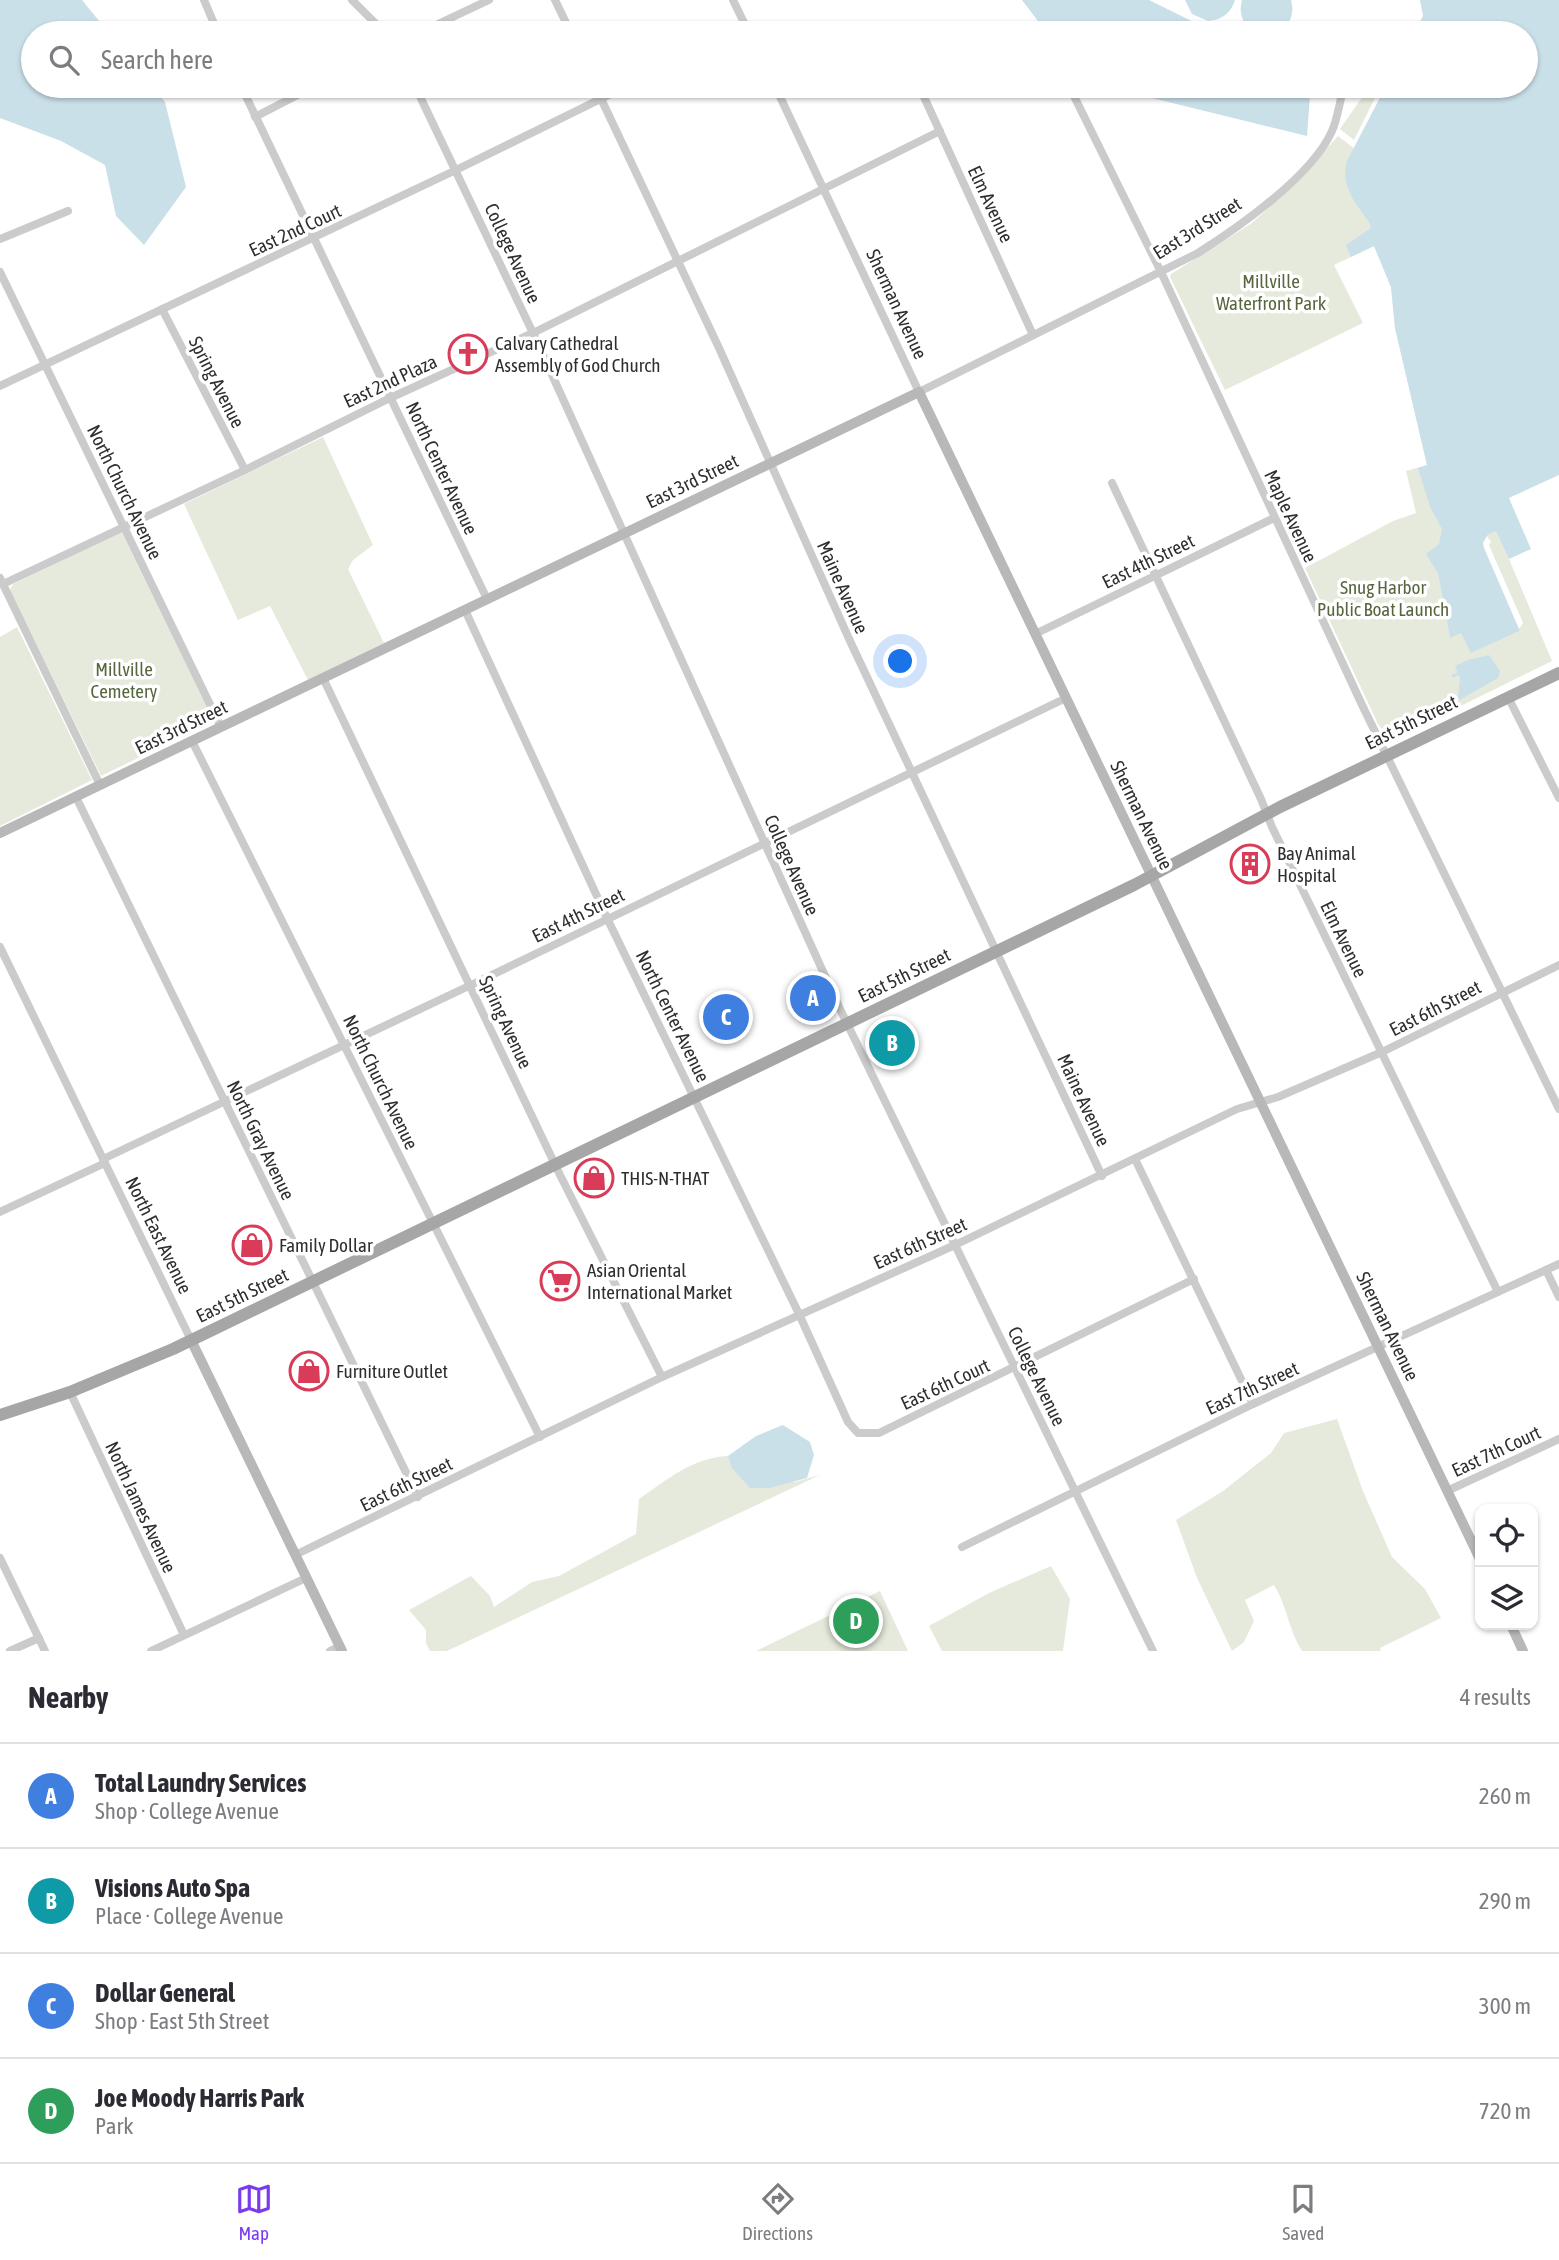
<!DOCTYPE html>
<meta charset="utf-8">
<style>
body{margin:0;font-family:"Asap Condensed",sans-serif;background:#f2f2f3;color:#2b2b33}
.controls{position:absolute;right:21px;bottom:21px;display:grid;overflow:hidden;border-radius:14px;box-shadow:0 2px 5px #0004}
.controls button{width:63px;height:63px;display:grid;place-items:center;padding:0;border:0;border-bottom:2px solid #e1e1e2;background:#fff;color:#2b2b33;font:35px sans-serif}
.you{position:absolute;left:901px;top:662px;width:24px;height:24px;margin:-18px;border:5px solid #fff;border-radius:50%;background:#1a73e8;box-shadow:0 0 0 10px #1a73e833}
.badge{display:grid;place-items:center;width:46px;height:46px;border-radius:50%;background:#7c3aed;color:#fff;font-size:23px;font-weight:700}
.pin{position:absolute;translate:-50% -50%;border:4px solid #fff;box-shadow:0 2px 7px #0006}
.list{margin:0;padding:0;list-style:none}
h2{display:flex;justify-content:space-between;align-items:center;height:91px;margin:0;padding:0 28px;font-size:30px}
h2 small{font-size:23px;font-weight:400;color:#7c7c81}
.list li{display:grid;grid-template-columns:46px 1fr auto;gap:21px;align-items:center;box-sizing:border-box;height:105px;padding:0 28px;border-top:2px solid #e1e1e2}
.list b{display:block;font-size:26px;white-space:nowrap}
.list p{margin:0;font-size:23px;white-space:nowrap;color:#7c7c81}
.list em{font-size:23px;font-style:normal;color:#7c7c81}
.icon{flex:none;width:38px;height:38px;fill:none;stroke:currentColor;stroke-width:2;stroke-linecap:round;stroke-linejoin:round}
.map{position:relative;flex:none;width:1559px;height:1651px;overflow:hidden}
.search{position:absolute;background:#fff;box-shadow:0 2px 5px #0004;left:21px;right:21px;top:21px;height:77px;display:flex;align-items:center;gap:18px;box-sizing:border-box;padding:0 24px;border-radius:38px;color:#7c7c81;font-size:26px}
.sheet{height:511px;background:#fff}
nav{display:flex;justify-content:space-around;align-items:center;box-sizing:border-box;height:98px;border-top:2px solid #e1e1e2;background:#fff;font-size:19px;color:#7c7c81}
nav a{display:grid;justify-items:center;gap:4px}
nav .on{color:#7c3aed}
.map>svg:first-child{display:block}
</style>
<div class="map">
<svg width="1559" height="1651" viewBox="0 0 1559 1651">
<rect width="100%" height="100%" fill="#fff"/>
<g fill="#e6eadd">
<polygon points="1370,86 1381,86 1354,140 1340,129"/>
<path d="M1338 136 1355 149 1397 164 1451 544 1427 554 1438 574 1450 637 1460 633 1479 548 1490 514 1552 661 1402 735C1390 737 1385 734 1378 724L1305 568 1393 521 1416 513 1406 471 1427 465 1395 328 1391 287 1374 246 1334 265 1363 323 1225 390 1170 277 1171 274 1252 223 1292 186Z"/>
<polygon points="323,437 373,545 353,560 348,569 384,643 308,680 270,606 238,620 184,504"/>
<polygon points="119,533 122,533 214,721 101,776 10,590 13,584"/>
<polygon points="17,627 92,780 0,826 0,637"/>
<path d="M1337 1419 1363 1491 1392 1557 1425 1589 1441 1618 1380 1648 1381 1651H1302C1289 1631 1287 1606 1274 1585L1245 1600 1254 1621 1244 1642 1232 1651 1197 1578 1176 1520 1223 1491 1271 1453 1284 1433Z"/>
<path d="M728 1456 731 1467 795 1482 820 1475 447 1651H430L426 1643V1630L409 1610 471 1576 490 1596 494 1607 532 1582 559 1576 636 1534 639 1499C668 1479 692 1458 728 1456Z"/>
<polygon points="1051,1566 1070,1599 1063,1651 942,1651 929,1626 989,1593"/>
<polygon points="880,1591 908,1651 756,1651"/>
</g>
<g fill="#cae0e9">
<polygon points="0,0 82,0 109,33 33,33 33,86 152,86 165,102 186,187 144,245 116,216 105,165 61,141 0,118"/>
<polygon points="1022,0 1149,0 1216,33 1047,33"/>
<path d="M1185 0H1235C1231 13 1222 20 1208 21L1192 14Z"/>
<path d="M1242 0H1291C1295 14 1290 25 1278 33H1255C1243 25 1238 14 1242 0Z"/>
<path d="M1420 0H1559V475L1509 498 1531 549 1509 559 1496 531 1487 535 1488 540 1486 544 1520 626 1519 631 1471 653 1461 633 1450 638 1438 574 1426 554 1439 544 1442 529 1430 507 1418 468 1427 465 1395 328 1391 287 1374 246 1351 257 1346 245 1371 228 1369 222C1355 203 1340 185 1347 161L1386 86H1526V33H1414L1423 16Z"/>
<polygon points="1103,86 1304,86 1310,95 1307,136"/>
<polygon points="1489,655 1500,671 1498,678 1460,700 1458,697 1460,678 1455,666 1468,660"/>
<polygon points="783,1425 810,1442 814,1455 807,1478 770,1488 750,1488 731,1467 728,1456 756,1436"/>
</g>
<polygon fill="#fff" points="1487,536 1491,542 1489,545 1495,559 1521,618 1523,623 1519,629 1484,548 1483,543"/>
<g fill="none" stroke-linecap="round" stroke-linejoin="round">
<polyline stroke="#cae0e9" stroke-width="2.5" points="1453,676 1458,674"/>
<g stroke="#cbcbcb" stroke-width="8">
<polyline points="204,0 218,33"/>
<polyline points="352,0 385,33"/>
<polyline points="555,0 571,33"/>
<polyline points="733,0 749,33"/>
<polyline points="419,33 489,0"/>
<polyline points="734,33 746,27"/>
<polyline points="241,86 487,599"/>
<polyline points="415,86 533,333 840,1009 1153,1651"/>
<polyline points="595,86 719,348 850,641 1102,1176"/>
<path d="M775 86 919 392 1198 253C1239 227 1312 176 1332 131 1337 120 1339 106 1342 94"/>
<polyline points="919,86 1033,335"/>
<polyline points="1069,86 1161,272 1363,707 1559,1109"/>
<polyline points="255,117 315,86"/>
<polyline points="0,239 68,211"/>
<polyline points="0,272 221,727"/>
<polyline points="162,309 245,470"/>
<polyline points="0,386 456,170 627,86"/>
<polyline points="1112,483 1261,799 1272,827 1498,1292"/>
<polyline points="0,578 100,785"/>
<polyline points="3,584 245,470 390,398 533,333 940,131"/>
<polyline points="465,610 607,918 799,1314 848,1422 858,1433 879,1433 1194,1279"/>
<polyline points="1035,634 1274,518"/>
<polyline points="323,678 560,1175 662,1377"/>
<polyline points="1508,697 1559,798"/>
<polyline points="192,741 540,1437"/>
<polyline points="76,797 418,1497"/>
<polyline points="0,947 191,1340"/>
<polyline points="103,1159 471,985 1066,698"/>
<polyline points="1135,1159 1253,1404"/>
<polyline points="0,1212 105,1163"/>
<polyline points="1546,1270 1559,1297"/>
<polyline points="70,1392 184,1635"/>
<polyline points="1447,1491 1559,1439"/>
<polyline points="962,1547 1253,1404 1559,1264"/>
<polyline points="295,1555 662,1377 955,1245 1237,1109 1278,1097 1382,1052 1559,965"/>
<polyline points="0,1558 45,1651"/>
<polyline points="10,1651 39,1638"/>
<polyline points="151,1651 306,1578"/>
<polyline points="330,1651 340,1646"/>
</g>
<g stroke="#b8b8b8" stroke-width="10">
<polyline points="0,833 919,392 1480,1559"/>
<polyline points="191,1340 342,1651"/>
<polyline points="1511,1625 1523,1651"/>
</g>
<polyline stroke="#a6a6a6" stroke-width="12" points="0,1415 70,1392 173,1349 1134,885 1280,807 1559,673"/>
</g>
<defs>
<symbol id="church-ring" viewBox="-11 -11 22 22"><circle r="9.5" fill="#fff" stroke="#d93c58" stroke-width="1.5"/><path d="M-1.2-6h2.4v3.5h3.3v2.4h-3.3V6h-2.4V-.1h-3.3v-2.4h3.3Z" fill="#d93c58"/></symbol>
<symbol id="building-ring" viewBox="-11 -11 22 22"><circle r="9.5" fill="#fff" stroke="#d93c58" stroke-width="1.5"/><path d="M-4-6H4V6H1V3H-1V6H-4ZM-2.5-4.3h1.7v1.8h-1.7ZM.8-4.3h1.7v1.8H.8ZM-2.5-1h1.7V.8h-1.7ZM.8-1h1.7V.8H.8Z" fill="#d93c58"/></symbol>
<symbol id="shop-ring" viewBox="-11 -11 22 22"><circle r="9.5" fill="#fff" stroke="#d93c58" stroke-width="1.5"/><path d="M-5-2.5h2.3a2.7 3.5 0 0 1 5.4 0H5L5.5 6h-11ZM-1.5-2.5h3a1.5 2.3 0 0 0-3 0Z" fill="#d93c58"/></symbol>
<symbol id="supermarket-ring" viewBox="-11 -11 22 22"><circle r="9.5" fill="#fff" stroke="#d93c58" stroke-width="1.5"/><path d="M-6-5.5h2.5l.6 2H6L4.5 2H-2.5L-4.4-4H-6ZM-1.5 3.2a1.3 1.3 0 1 0 .1 0ZM3 3.2a1.3 1.3 0 1 0 .1 0Z" fill="#d93c58"/></symbol>
</defs>
<g fill-rule="evenodd">
<use href="#church-ring" x="446" y="332" width="44" height="44"/>
<use href="#building-ring" x="1228" y="842" width="44" height="44"/>
<use href="#shop-ring" x="572" y="1156" width="44" height="44"/>
<use href="#shop-ring" x="230" y="1223" width="44" height="44"/>
<use href="#supermarket-ring" x="538" y="1259" width="44" height="44"/>
<use href="#shop-ring" x="287" y="1349" width="44" height="44"/>
</g>
<g text-anchor="middle" dominant-baseline="central" stroke-width="7" stroke-linejoin="round" paint-order="stroke">
<g font-size="19" fill="#2e2e2e" stroke="#fff">
<text transform="translate(991 204) rotate(65)">Elm Avenue</text>
<text transform="translate(1197 228) rotate(-32)">East 3rd Street</text>
<text transform="translate(295 230) rotate(-25)">East 2nd Court</text>
<text transform="translate(513 253) rotate(65)">College Avenue</text>
<text transform="translate(897 304) rotate(65)">Sherman Avenue</text>
<text transform="translate(390 381) rotate(-25)">East 2nd Plaza</text>
<text transform="translate(217 382) rotate(63)">Spring Avenue</text>
<text transform="translate(442 468) rotate(65)">North Center Avenue</text>
<text transform="translate(692 481) rotate(-26)">East 3rd Street</text>
<text transform="translate(125 492) rotate(64)">North Church Avenue</text>
<text transform="translate(1291 516) rotate(65)">Maple Avenue</text>
<text transform="translate(1148 561) rotate(-26)">East 4th Street</text>
<text transform="translate(843 587) rotate(66)">Maine Avenue</text>
<text transform="translate(1411 722) rotate(-26)">East 5th Street</text>
<text transform="translate(181 727) rotate(-26)">East 3rd Street</text>
<text transform="translate(1142 815) rotate(64)">Sherman Avenue</text>
<text transform="translate(792 865) rotate(66)">College Avenue</text>
<text transform="translate(578 915) rotate(-26)">East 4th Street</text>
<text transform="translate(1344 939) rotate(64)">Elm Avenue</text>
<text transform="translate(904 975) rotate(-26)">East 5th Street</text>
<text transform="translate(1435 1008) rotate(-27)">East 6th Street</text>
<text transform="translate(673 1016) rotate(64)">North Center Avenue</text>
<text transform="translate(506 1022) rotate(65)">Spring Avenue</text>
<text transform="translate(381 1082) rotate(64)">North Church Avenue</text>
<text transform="translate(1084 1100) rotate(65)">Maine Avenue</text>
<text transform="translate(261 1140) rotate(64)">North Gray Avenue</text>
<text transform="translate(159 1235) rotate(64)">North East Avenue</text>
<text transform="translate(920 1243) rotate(-24)">East 6th Street</text>
<text transform="translate(242 1295) rotate(-26)">East 5th Street</text>
<text transform="translate(1388 1326) rotate(64)">Sherman Avenue</text>
<text transform="translate(1037 1376) rotate(64)">College Avenue</text>
<text transform="translate(945 1384) rotate(-25)">East 6th Court</text>
<text transform="translate(1252 1388) rotate(-25)">East 7th Street</text>
<text transform="translate(1496 1451) rotate(-25)">East 7th Court</text>
<text transform="translate(406 1484) rotate(-26)">East 6th Street</text>
<text transform="translate(141 1507) rotate(65)">North James Avenue</text>
</g>
<g font-size="19" fill="#56673e" stroke="#fff">
<text x="1271" y="281">Millville<tspan x="1271" dy="22">Waterfront Park</tspan></text>
<text x="1383" y="587">Snug Harbor<tspan x="1383" dy="22">Public Boat Launch</tspan></text>
<text x="124" y="669">Millville<tspan x="124" dy="22">Cemetery</tspan></text>
</g>
<g font-size="19" fill="#2e2e2e" stroke="#fff" text-anchor="start">
<text x="495" y="343">Calvary Cathedral<tspan x="495" dy="22">Assembly of God Church</tspan></text>
<text x="1277" y="853">Bay Animal<tspan x="1277" dy="22">Hospital</tspan></text>
<text x="621" y="1178">THIS-N-THAT</text>
<text x="279" y="1245">Family Dollar</text>
<text x="587" y="1270">Asian Oriental<tspan x="587" dy="22">International Market</tspan></text>
<text x="336" y="1371">Furniture Outlet</text>
</g>
</g>
</svg>
<div class="controls">
<button><svg class="icon" aria-label="locate" viewBox="0 0 24 24"><circle cx="12" cy="12" r="6"/><path d="M12 2v4M12 18v4M2 12h4M18 12h4"/></svg></button>
<button><svg class="icon" aria-label="layers" viewBox="0 0 24 24"><path d="M12 4l9 5-9 5-9-5zM3 14l9 5 9-5"/></svg></button>
</div>
<div class="you"></div>
<div class="pin badge" style="left:813px;top:998px;background:#3f7fe0">A</div>
<div class="pin badge" style="left:892px;top:1043px;background:#0f9aa8">B</div>
<div class="pin badge" style="left:726px;top:1017px;background:#3f7fe0">C</div>
<div class="pin badge" style="left:856px;top:1621px;background:#2e9e5b">D</div>
<div class="search"><svg class="icon" aria-label="search" viewBox="0 0 24 24"><circle cx="10" cy="10" r="6"/><path d="M15 15l6 6"/></svg>Search here</div>
</div>
<section class="sheet">
<h2>Nearby<small>4 results</small></h2>
<ul class="list">
<li><span class="badge" style="background:#3f7fe0">A</span><div><b>Total Laundry Services</b><p>Shop · College Avenue</p></div><em>260 m</em></li>
<li><span class="badge" style="background:#0f9aa8">B</span><div><b>Visions Auto Spa</b><p>Place · College Avenue</p></div><em>290 m</em></li>
<li><span class="badge" style="background:#3f7fe0">C</span><div><b>Dollar General</b><p>Shop · East 5th Street</p></div><em>300 m</em></li>
<li><span class="badge" style="background:#2e9e5b">D</span><div><b>Joe Moody Harris Park</b><p>Park</p></div><em>720 m</em></li>
</ul>
</section>
<nav>
<a class="on"><svg class="icon" aria-label="map" viewBox="0 0 24 24"><path d="M3 6l6-2 6 2 6-2v14l-6 2-6-2-6 2zM9 4v14M15 6v14"/></svg>Map</a>
<a><svg class="icon" aria-label="directions" viewBox="0 0 24 24"><path d="M12 3l9 9-9 9-9-9zM9 14v-3h6M13 9l2 2-2 2"/></svg>Directions</a>
<a><svg class="icon" aria-label="saved" viewBox="0 0 24 24"><path d="M7 4h10v16l-5-4-5 4z"/></svg>Saved</a>
</nav>
